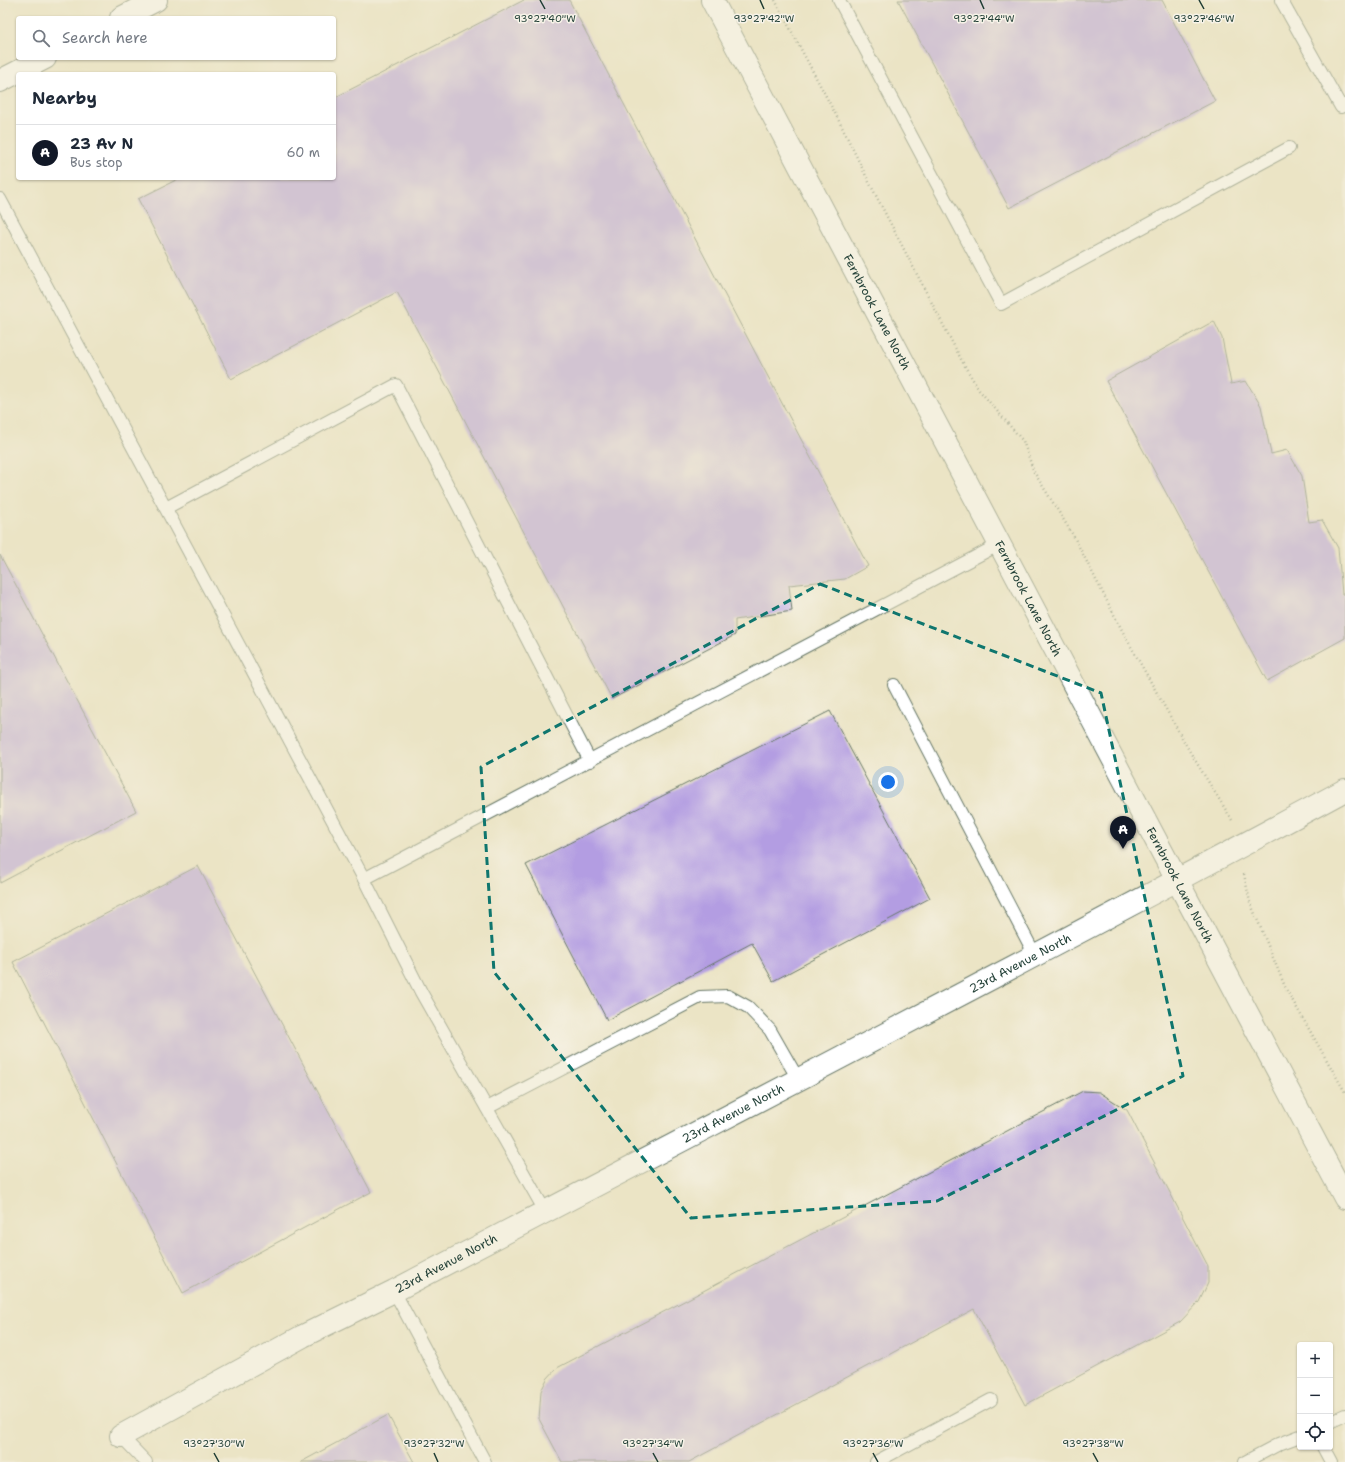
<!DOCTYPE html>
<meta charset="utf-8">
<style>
body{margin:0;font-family:"Shantell Sans",sans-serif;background:#f2f2f3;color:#1f2937}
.controls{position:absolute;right:12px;bottom:12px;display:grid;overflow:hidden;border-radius:4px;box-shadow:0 1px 3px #0004}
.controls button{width:36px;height:36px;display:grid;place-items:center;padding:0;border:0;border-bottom:1px solid #e0e1e3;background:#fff;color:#1f2937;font:20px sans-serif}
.you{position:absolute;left:888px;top:782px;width:14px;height:14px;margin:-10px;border:3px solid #fff;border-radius:50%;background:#1a73e8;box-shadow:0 0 0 6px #1a73e833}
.badge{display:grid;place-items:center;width:26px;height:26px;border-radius:50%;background:#111827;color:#fff;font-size:13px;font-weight:700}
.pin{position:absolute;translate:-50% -33px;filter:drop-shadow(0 1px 2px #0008)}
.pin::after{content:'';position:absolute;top:21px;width:14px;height:12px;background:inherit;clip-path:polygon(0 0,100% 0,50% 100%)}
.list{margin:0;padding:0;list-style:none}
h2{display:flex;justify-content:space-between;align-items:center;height:52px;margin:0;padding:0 16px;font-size:17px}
h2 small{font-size:13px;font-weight:400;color:#747a83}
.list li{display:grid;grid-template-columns:26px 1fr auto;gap:12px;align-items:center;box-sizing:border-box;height:56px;padding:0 16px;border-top:1px solid #e0e1e3}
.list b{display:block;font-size:15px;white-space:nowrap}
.list p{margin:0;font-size:13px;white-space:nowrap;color:#747a83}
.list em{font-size:13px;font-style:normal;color:#747a83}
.icon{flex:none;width:22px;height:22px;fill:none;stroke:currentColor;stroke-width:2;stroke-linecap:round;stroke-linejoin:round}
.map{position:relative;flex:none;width:1345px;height:1462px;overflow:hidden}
.search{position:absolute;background:#fff;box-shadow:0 1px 3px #0004;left:16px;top:16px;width:320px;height:44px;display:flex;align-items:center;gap:10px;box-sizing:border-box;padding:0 14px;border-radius:4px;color:#747a83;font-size:15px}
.panel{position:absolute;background:#fff;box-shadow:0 1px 3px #0004;left:16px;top:72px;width:320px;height:108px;border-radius:4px}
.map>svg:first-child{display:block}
</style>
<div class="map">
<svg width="1345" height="1462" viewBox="0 0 1345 1462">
<rect width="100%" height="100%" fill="#f7f3e8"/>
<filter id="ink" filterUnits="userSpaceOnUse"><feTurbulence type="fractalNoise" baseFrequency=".025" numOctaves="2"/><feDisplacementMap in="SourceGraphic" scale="8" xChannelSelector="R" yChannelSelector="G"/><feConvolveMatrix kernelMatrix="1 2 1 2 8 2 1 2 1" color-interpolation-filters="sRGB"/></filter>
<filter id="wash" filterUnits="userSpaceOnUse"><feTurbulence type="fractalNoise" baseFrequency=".012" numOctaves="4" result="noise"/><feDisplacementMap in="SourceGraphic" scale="16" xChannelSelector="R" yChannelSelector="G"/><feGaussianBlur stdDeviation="0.9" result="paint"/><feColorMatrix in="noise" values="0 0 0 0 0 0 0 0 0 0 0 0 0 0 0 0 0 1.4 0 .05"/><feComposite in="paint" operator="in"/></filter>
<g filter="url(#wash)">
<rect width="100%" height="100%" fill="#ebe4c5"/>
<g id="blocks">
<g fill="#b39de2">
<polygon points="524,0 569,0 868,566 845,579 789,585 792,611 735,620 735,635 612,699 397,292 231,379 138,199 180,178 334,178 334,98"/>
<polygon points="898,0 1162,0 1215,101 1009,208"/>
<polygon points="1214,321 1222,338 1231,384 1246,381 1261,406 1271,454 1287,450 1302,476 1309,522 1322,520 1338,548 1342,594 1345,594 1345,638 1267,681 1106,381"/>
<polygon points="0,555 136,811 0,883"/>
<polygon points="830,711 930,898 773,981 752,943 607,1020 526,865"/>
<polygon points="198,866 371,1192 183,1293 13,962"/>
<polygon points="1083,1091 1099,1092 1127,1110 1208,1266 1208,1283 1199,1302 1180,1322 1025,1405 974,1309 689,1462 562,1462 539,1419 541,1391 547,1379 557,1368"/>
<polygon points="388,1415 414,1462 301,1462"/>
</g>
</g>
</g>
<g filter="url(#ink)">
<use href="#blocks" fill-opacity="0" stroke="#667767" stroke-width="1"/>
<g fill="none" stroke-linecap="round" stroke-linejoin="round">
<defs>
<g id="service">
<polyline points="839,0 1001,304 1289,148"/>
<polyline points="1281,0 1341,107 1345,105"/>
<polyline points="0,199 364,879 1000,544"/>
<polyline points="166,508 396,385 590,761"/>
<polyline points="894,685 1035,955"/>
<polyline points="364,879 421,992 545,1211"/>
<polyline points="487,1108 700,997 728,996 748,1007 770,1030 798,1079"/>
<polyline points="394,1291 485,1462"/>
<polyline points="1330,1422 1345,1415"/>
<polyline points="121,1436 146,1462"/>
<polyline points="1323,1447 1331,1462"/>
<polyline points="876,1462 991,1400"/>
<polyline points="1245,1462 1279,1444 1300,1436"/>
</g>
<g id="minor">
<polyline points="121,18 156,0"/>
<polyline points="0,81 45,58"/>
<path id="s1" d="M121 1436 303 1336 394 1291C711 1124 1030 961 1345 790"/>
</g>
<g id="tertiary">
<path id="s2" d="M712 0 1345 1198"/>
</g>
</defs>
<use href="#service" stroke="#667767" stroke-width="14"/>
<use href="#minor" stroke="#667767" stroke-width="24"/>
<use href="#tertiary" stroke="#667767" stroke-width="24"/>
<g stroke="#667767" stroke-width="2.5" stroke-dasharray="1 3" stroke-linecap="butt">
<polyline points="775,0 838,119 870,184 962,361 979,390 1023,441 1034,472 1073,535 1124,634 1190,752 1232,820"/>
<polyline points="1244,874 1250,902 1286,989 1345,1092"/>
</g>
<use href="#service" stroke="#fff" stroke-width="12"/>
<use href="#minor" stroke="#fff" stroke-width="22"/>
<use href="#tertiary" stroke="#fff" stroke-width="22"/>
</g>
</g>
<path d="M0 0H1345V1462H0ZM820 584 1101 693 1183 1076 937 1201 691 1218 494 972 481 767Z" fill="#ebe4c5" fill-opacity=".55" fill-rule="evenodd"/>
<path fill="none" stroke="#0f766e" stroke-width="3" stroke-dasharray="8 5" stroke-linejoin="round" d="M820 584 1101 693 1183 1076 937 1201 691 1218 494 972 481 767Z"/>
<path fill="none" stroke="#1f3d34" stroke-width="1.5" d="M540 0 545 9M760 0 764 9M980 0 984 9M1199 0 1204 9M214 1453 219 1462M434 1453 438 1462M653 1453 658 1462M873 1453 878 1462M1093 1453 1098 1462"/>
<g text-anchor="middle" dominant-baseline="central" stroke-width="3" stroke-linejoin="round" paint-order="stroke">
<g font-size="12" fill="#1f3d34" stroke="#f7f3e8">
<text stroke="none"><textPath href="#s2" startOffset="353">Fernbrook Lane North</textPath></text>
<text stroke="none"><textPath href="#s2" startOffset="677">Fernbrook Lane North</textPath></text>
<text stroke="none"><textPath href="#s2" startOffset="1001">Fernbrook Lane North</textPath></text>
<text stroke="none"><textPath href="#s1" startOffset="1016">23rd Avenue North</textPath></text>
<text stroke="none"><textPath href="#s1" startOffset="692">23rd Avenue North</textPath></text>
<text stroke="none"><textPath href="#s1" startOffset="368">23rd Avenue North</textPath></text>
</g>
</g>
<g font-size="10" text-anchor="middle" fill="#1f3d34" stroke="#f7f3e8" stroke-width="3" stroke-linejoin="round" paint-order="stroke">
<text x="764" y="22">93°27'42"W</text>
<text x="984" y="22">93°27'44"W</text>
<text x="1204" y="22">93°27'46"W</text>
<text x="545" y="22">93°27'40"W</text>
<text x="214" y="1447">93°27'30"W</text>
<text x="434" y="1447">93°27'32"W</text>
<text x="653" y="1447">93°27'34"W</text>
<text x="873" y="1447">93°27'36"W</text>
<text x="1093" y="1447">93°27'38"W</text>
</g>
</svg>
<div class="controls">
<button>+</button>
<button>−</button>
<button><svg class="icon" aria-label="locate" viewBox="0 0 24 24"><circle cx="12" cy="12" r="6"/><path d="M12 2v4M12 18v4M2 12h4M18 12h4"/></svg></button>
</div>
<div class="you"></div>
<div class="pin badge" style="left:1123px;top:849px">A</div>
<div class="search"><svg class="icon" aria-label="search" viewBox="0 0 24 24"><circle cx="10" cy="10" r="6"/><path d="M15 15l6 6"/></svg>Search here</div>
<section class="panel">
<h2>Nearby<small></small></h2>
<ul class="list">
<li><span class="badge">A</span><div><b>23 Av N</b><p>Bus stop</p></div><em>60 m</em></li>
</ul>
</section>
</div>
